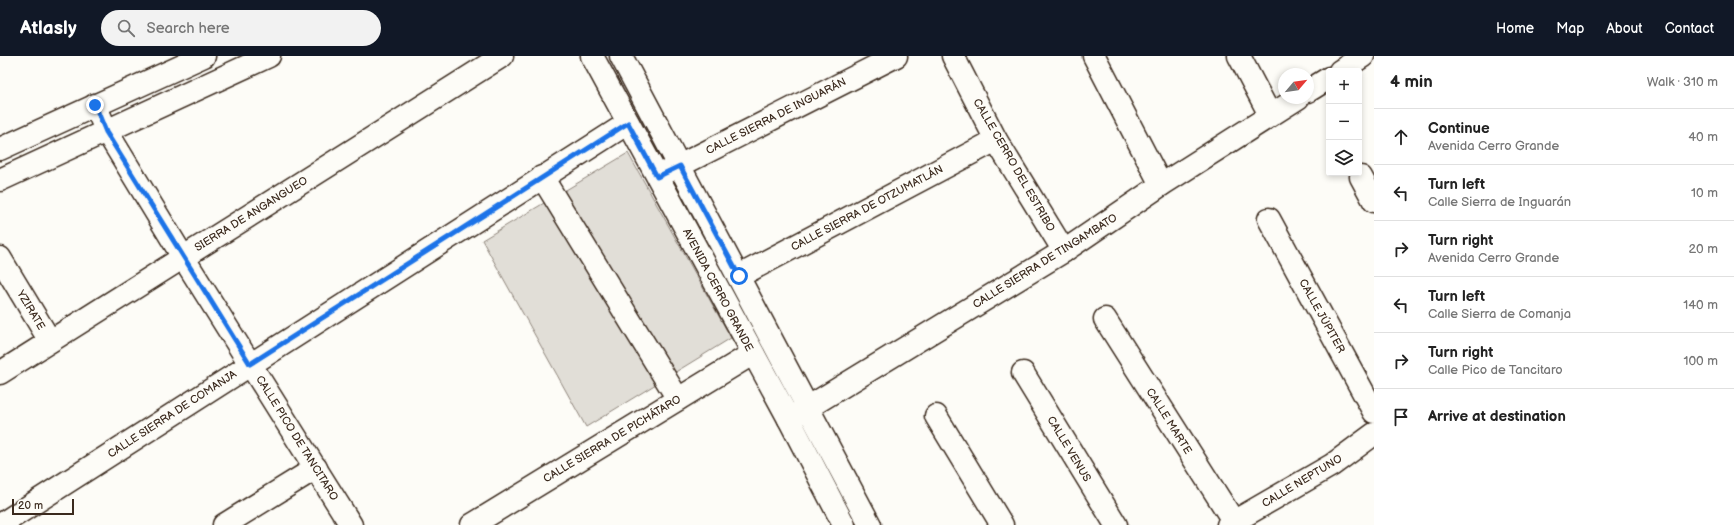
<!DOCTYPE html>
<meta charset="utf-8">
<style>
body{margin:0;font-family:"Balsamiq Sans",sans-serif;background:#f2f2f2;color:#222}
.controls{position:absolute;right:12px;top:12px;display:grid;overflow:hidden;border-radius:4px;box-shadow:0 2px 6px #0003}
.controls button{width:36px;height:36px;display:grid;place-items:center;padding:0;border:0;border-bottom:1px solid #e0e0e0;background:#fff;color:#222;font:20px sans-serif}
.compass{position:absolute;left:1278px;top:12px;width:36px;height:36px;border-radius:50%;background:#fff;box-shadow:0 2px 6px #0003;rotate:61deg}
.scale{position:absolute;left:12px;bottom:10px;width:62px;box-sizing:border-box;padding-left:4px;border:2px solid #3b2a1e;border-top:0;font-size:11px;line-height:14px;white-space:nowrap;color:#3b2a1e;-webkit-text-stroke:3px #fdfcf7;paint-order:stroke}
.stop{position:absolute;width:12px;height:12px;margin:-9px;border:3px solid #1a73e8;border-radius:50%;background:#fff}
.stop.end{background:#1a73e8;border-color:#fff;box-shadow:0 1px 4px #0008}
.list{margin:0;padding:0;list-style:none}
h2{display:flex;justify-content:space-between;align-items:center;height:52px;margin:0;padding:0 16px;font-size:17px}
h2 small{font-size:13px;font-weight:400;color:#767676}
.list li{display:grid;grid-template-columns:26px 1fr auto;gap:12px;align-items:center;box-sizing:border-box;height:56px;padding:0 16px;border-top:1px solid #e0e0e0}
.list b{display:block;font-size:15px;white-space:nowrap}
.list p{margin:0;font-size:13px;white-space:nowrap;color:#767676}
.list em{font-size:13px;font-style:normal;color:#767676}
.icon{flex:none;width:22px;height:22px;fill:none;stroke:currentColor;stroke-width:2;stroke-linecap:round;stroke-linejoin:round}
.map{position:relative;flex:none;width:1374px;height:469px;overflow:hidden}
header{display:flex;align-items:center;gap:24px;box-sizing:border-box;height:56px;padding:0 20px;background:#111827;color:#fff}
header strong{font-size:19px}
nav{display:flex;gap:22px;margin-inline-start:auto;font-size:14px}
.search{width:280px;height:36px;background:#f2f2f2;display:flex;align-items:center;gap:10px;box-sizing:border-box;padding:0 14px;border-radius:22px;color:#767676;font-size:15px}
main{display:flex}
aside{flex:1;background:#fff}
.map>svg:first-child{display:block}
</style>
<header>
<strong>Atlasly</strong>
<div class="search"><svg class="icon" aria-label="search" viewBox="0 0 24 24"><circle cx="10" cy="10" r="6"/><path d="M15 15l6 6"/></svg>Search here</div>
<nav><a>Home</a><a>Map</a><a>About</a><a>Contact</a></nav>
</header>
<main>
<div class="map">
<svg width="1374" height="469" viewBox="0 0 1374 469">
<rect width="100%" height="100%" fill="#fdfcf7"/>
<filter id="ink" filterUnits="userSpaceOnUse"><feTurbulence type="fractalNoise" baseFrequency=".025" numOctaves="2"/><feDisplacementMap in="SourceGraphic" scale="8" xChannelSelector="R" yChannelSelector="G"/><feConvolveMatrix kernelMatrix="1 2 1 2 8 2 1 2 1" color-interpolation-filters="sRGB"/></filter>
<g filter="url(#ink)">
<polygon fill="#e1ded7" stroke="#8e847a" points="628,97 731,282 586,371 482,184"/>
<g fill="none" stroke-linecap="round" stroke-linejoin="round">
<defs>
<g id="minor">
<polyline points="592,0 789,363 844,469"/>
<polyline points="621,0 870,469"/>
<polyline points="953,0 996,84 1064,195"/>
<polyline points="1094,0 1161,129"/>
<polyline points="1239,0 1270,59"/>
<polyline points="1340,15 1363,0"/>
<polyline points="1308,35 1329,22"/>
<polyline points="95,49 107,76 183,201 351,469"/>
<polyline points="0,93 204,0"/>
<polyline points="667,116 896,0"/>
<polyline points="542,121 678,343"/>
<polyline points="1361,121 1374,145"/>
<polyline points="0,124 269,0"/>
<polyline points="1269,163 1374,356"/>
<polyline points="0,202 50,285"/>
<polyline points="739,220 996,84"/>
<polyline points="1105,263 1234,466"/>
<polyline points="0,317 502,0"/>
<polyline points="1023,317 1116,469"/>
<polyline points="936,360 1002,469"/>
<polyline points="789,363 1064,195 1161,129 1298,42"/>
<polyline points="0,469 628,67"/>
<polyline points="224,469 316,412"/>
<polyline points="472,469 752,298"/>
<polyline points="1228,469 1332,409 1374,378"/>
</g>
</defs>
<use href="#minor" stroke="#3b2a1e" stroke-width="25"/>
<use href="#minor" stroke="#fdfcf7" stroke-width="22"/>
</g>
</g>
<g fill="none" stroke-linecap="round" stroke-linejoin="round" filter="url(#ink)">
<polyline stroke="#1a73e8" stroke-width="5" points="95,49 106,76 250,308 628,67 657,121 680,110 739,220"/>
</g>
<g text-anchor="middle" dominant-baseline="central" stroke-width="3.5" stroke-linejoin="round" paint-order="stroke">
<g font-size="11" fill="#3b2a1e" stroke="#fdfcf7">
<text transform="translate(776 60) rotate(-27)">CALLE SIERRA DE INGUARÁN</text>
<text transform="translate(1014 109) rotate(60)">CALLE CERRO DEL ESTRIBO</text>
<text transform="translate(867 152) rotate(-28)">CALLE SIERRA DE OTZUMATLÁN</text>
<text transform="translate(251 158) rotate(-32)">SIERRA DE ANGANGUEO</text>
<text transform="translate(1045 205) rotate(-32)">CALLE SIERRA DE TINGAMBATO</text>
<text transform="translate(718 234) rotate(62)">AVENIDA CERRO GRANDE</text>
<text transform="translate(31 254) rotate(59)">YZIRATE</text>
<text transform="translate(1322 260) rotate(61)">CALLE JÚPITER</text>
<text transform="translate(172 358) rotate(-33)">CALLE SIERRA DE COMANJA</text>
<text transform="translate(1169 365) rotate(58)">CALLE MARTE</text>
<text transform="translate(297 382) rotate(58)">CALLE PICO DE TANCITARO</text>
<text transform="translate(612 383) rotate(-31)">CALLE SIERRA DE PICHÁTARO</text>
<text transform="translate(1069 393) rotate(59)">CALLE VENUS</text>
<text transform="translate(1302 425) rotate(-31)">CALLE NEPTUNO</text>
</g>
</g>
</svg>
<div class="controls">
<button>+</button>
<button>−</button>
<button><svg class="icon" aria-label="layers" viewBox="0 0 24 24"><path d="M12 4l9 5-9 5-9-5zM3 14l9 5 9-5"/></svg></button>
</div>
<svg class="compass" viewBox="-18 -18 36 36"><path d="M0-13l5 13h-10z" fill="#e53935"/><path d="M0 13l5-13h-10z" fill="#767676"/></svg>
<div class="scale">20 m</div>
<div class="stop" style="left:739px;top:220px"></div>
<div class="stop end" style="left:95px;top:49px"></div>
</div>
<aside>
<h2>4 min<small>Walk · 310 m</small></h2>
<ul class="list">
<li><svg class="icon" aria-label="ahead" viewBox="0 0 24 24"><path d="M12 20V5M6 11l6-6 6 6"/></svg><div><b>Continue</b><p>Avenida Cerro Grande</p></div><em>40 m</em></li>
<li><svg class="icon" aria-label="left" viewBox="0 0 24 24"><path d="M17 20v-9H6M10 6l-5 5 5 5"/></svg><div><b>Turn left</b><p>Calle Sierra de Inguarán</p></div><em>10 m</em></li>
<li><svg class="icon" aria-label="right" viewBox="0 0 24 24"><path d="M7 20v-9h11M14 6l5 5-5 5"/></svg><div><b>Turn right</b><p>Avenida Cerro Grande</p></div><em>20 m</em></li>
<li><svg class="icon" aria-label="left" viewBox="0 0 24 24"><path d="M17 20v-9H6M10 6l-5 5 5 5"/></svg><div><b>Turn left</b><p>Calle Sierra de Comanja</p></div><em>140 m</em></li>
<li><svg class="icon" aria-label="right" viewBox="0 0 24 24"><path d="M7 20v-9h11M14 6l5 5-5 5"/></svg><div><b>Turn right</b><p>Calle Pico de Tancitaro</p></div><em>100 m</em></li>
<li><svg class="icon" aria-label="arrive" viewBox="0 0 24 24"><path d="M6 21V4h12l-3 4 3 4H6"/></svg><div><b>Arrive at destination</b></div></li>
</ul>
</aside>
</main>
